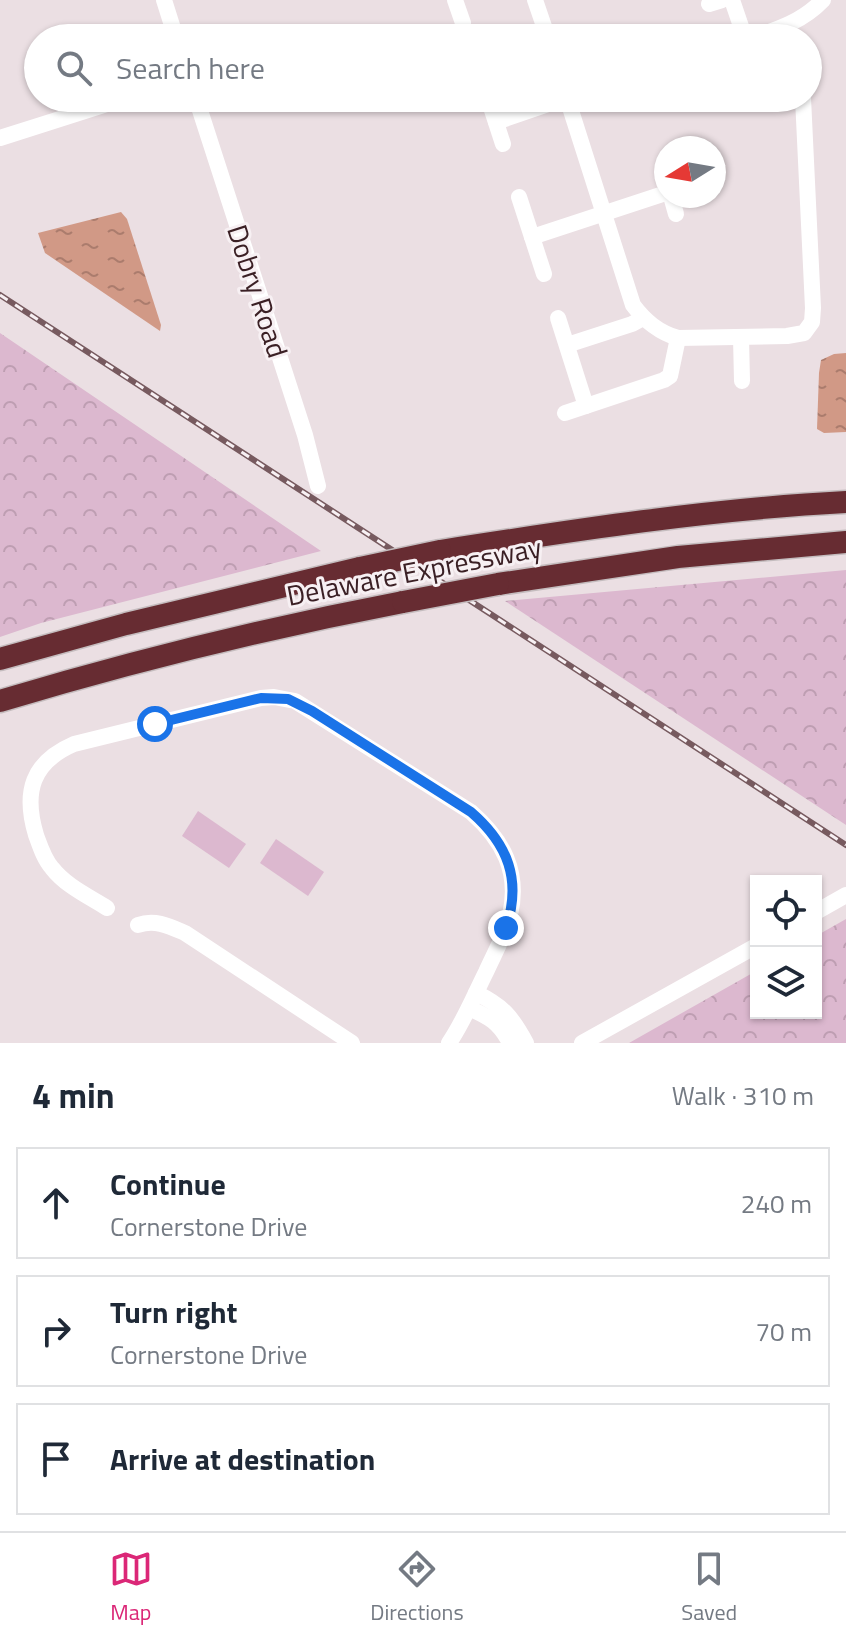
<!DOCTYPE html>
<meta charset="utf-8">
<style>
body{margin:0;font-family:"Titillium Web",sans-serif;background:#f2f2f3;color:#1f2937}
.controls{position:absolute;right:24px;bottom:24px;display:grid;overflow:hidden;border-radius:0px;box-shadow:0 2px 6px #0004}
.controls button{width:72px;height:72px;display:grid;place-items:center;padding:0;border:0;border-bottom:2px solid #e0e1e3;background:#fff;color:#1f2937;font:40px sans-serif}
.compass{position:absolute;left:654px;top:136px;width:72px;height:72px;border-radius:50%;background:#fff;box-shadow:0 2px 6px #0004;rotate:259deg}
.stop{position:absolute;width:24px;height:24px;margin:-18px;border:6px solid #1a73e8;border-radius:50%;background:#fff}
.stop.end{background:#1a73e8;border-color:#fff;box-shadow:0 2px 8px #0008}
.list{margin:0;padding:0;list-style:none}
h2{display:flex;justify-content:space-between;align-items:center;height:104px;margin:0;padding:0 32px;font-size:34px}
h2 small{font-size:26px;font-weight:400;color:#747a83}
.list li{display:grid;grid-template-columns:52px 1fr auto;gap:24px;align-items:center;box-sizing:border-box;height:112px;margin:0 16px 16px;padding:0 16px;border:2px solid #e0e1e3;border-radius:0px}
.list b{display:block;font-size:30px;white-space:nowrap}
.list p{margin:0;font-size:26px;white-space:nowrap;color:#747a83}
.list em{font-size:26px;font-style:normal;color:#747a83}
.icon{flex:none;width:44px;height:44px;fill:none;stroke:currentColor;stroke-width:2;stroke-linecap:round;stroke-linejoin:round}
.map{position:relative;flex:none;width:846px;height:1043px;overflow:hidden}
.search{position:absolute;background:#fff;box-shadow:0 2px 6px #0004;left:24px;right:24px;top:24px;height:88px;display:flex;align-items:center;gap:20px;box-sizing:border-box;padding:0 28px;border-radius:44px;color:#747a83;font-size:30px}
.sheet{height:488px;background:#fff}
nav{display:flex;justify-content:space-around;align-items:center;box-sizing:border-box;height:112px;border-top:2px solid #e0e1e3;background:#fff;font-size:22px;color:#747a83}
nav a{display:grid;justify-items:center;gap:4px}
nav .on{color:#db2777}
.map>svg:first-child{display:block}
</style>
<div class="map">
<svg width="846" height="1043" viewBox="0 0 846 1043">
<defs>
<pattern id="forest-crowns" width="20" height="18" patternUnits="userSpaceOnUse" patternTransform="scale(2)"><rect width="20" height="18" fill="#dcb8cf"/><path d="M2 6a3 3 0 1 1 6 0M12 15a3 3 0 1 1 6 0" fill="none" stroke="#be9eb2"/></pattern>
<pattern id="water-ripples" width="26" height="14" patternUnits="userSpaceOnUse" patternTransform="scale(2)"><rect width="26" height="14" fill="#d19986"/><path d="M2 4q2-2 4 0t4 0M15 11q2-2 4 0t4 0" fill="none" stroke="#ab7c6d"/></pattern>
</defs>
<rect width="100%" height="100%" fill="#ebdfe3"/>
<g fill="url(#forest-crowns)">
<polygon points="0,333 321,551 41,623 0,637"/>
<polygon points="846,570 846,825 505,601"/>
<polygon points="846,919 846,1043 629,1043 756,971 756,1013 816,1013 816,936"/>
</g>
<g fill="#dcb8cf">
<polygon points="198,811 246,844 229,868 182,836"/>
<polygon points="276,839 324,872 308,896 260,863"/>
</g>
<g fill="url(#water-ripples)">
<polygon points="121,212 127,219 161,325 160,331 45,253 38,233"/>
<polygon points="846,353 846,432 824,433 817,429 819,373 821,360 834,354"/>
</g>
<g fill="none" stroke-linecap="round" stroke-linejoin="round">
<defs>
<g id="highway">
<path d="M440 551C575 530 710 509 846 502"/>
<polyline points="498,584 678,557 846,542"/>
<polyline points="0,659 126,624 360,568"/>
<path d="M0 701C133 661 267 628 403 602"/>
</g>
</defs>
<use href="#highway" stroke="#c4bcbe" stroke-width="25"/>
<g stroke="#fff" stroke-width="16">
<polyline points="164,0 176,38"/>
<polyline points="455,0 463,23"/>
<polyline points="535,0 548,38"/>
<polyline points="732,0 745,38"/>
<polyline points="709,4 722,0"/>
<path d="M752 38C779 29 803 21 823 0"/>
<polyline points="196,98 305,435 318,486"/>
<polyline points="488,98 503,144"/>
<path d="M567 98 633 305C645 321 658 332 678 338L787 336 804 333 812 322 813 308 803 98"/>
<polyline points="496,122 566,98"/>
<polyline points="0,138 126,98"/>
<polyline points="664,173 666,180"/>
<polyline points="671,196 676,214"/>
<polyline points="519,197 544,274"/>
<polyline points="532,237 666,193"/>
<polyline points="558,318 586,406"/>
<polyline points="741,337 742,381"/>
<polyline points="567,345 632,324 643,318"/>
<polyline points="565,413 664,380 670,376 678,338"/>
<path d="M107 908C88 896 66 886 52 868 44 859 40 846 36 835 23 792 32 762 74 744L261 698 274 697 295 701 471 812C503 840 520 872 510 915 505 935 494 954 486 972 474 996 464 1021 449 1043"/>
<polyline points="816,912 846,895"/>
<path d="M138 925C155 919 169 926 185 933L352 1043"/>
<path d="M476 993C503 1006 512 1017 526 1043"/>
<path d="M469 1008C489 1017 499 1022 510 1043"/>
<polyline points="582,1043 756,946"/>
</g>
<use href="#highway" stroke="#672c32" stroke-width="22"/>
<defs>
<polyline id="rail" points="0,295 846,845"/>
</defs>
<use href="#rail" stroke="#775a5f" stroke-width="6"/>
<use href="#rail" stroke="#f7f0f3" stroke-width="3" stroke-dasharray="9" stroke-linecap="butt"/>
<defs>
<g id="highway-bridge">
<polyline points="360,568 440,551"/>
<polyline points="403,602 498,584"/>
</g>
</defs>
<use href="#highway-bridge" stroke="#c4bcbe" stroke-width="25" stroke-linecap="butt"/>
<use href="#highway-bridge" stroke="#672c32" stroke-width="22"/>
</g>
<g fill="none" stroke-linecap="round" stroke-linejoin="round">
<path stroke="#1a73e8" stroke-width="10" d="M155 724 261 698 288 699 312 711 471 812C508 844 522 880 506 928"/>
</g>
<g text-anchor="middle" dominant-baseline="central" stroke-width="6" stroke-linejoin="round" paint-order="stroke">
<g font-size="28" fill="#3b2025" stroke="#f7f0f3">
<text transform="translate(258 291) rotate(72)">Dobry Road</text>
<text transform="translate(414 571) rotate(-11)">Delaware Expressway</text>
</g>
</g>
</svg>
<div class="controls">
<button><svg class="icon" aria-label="locate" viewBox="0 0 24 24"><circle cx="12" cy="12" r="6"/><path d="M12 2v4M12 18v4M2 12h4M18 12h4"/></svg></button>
<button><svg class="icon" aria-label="layers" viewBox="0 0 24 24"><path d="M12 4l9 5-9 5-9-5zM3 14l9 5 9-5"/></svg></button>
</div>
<svg class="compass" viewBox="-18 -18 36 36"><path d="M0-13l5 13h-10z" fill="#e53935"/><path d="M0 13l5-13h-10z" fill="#747a83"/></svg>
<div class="stop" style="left:155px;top:724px"></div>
<div class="stop end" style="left:506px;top:928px"></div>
<div class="search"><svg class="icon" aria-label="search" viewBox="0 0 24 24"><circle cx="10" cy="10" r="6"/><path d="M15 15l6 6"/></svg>Search here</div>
</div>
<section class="sheet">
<h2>4 min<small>Walk · 310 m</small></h2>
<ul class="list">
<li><svg class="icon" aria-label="ahead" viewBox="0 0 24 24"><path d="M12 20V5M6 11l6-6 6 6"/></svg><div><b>Continue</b><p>Cornerstone Drive</p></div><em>240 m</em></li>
<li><svg class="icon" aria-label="right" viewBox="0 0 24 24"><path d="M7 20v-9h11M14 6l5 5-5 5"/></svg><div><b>Turn right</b><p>Cornerstone Drive</p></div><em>70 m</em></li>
<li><svg class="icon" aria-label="arrive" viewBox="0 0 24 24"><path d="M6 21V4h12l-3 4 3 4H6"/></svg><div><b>Arrive at destination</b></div></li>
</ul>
</section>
<nav>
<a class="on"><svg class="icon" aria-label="map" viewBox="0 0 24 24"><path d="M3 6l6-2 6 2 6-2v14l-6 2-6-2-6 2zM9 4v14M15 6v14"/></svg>Map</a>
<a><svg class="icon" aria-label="directions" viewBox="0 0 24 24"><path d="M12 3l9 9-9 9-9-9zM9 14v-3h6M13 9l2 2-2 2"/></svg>Directions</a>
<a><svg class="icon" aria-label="saved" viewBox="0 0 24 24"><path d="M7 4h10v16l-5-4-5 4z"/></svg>Saved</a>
</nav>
